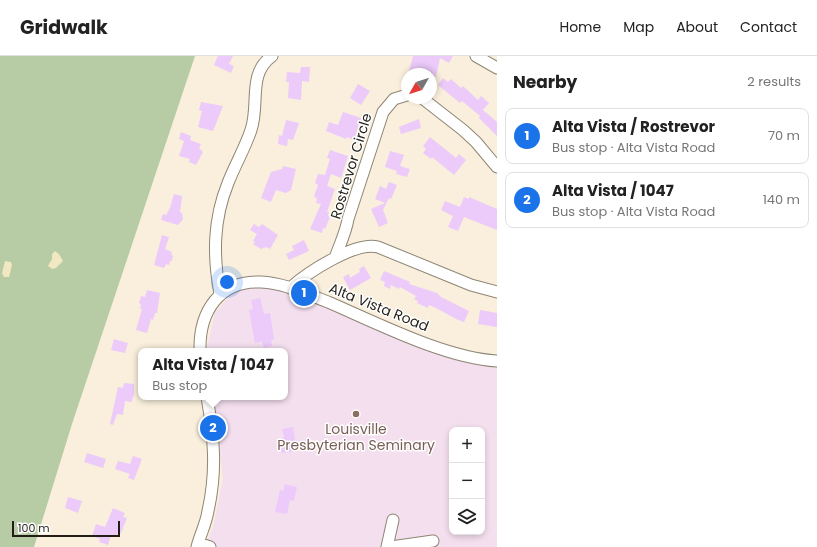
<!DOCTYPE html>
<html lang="en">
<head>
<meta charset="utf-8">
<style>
	:root { --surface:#fff; --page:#f2f2f2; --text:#222; --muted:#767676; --line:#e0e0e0; --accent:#1a73e8 }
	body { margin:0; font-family:Poppins,sans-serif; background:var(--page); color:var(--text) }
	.controls { position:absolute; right:12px; bottom:12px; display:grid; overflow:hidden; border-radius:8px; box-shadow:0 2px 6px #0003 }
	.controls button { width:36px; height:36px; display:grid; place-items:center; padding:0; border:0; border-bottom:1px solid var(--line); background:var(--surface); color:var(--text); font:20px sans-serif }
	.compass { position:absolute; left:401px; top:12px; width:36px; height:36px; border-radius:50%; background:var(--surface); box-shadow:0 2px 6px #0003; rotate:231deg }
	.scale { position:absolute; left:12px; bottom:10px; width:108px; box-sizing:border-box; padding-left:4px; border:2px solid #221e17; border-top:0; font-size:11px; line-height:14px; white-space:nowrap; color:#221e17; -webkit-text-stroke:3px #fff; paint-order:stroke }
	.you { position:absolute; left:227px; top:226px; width:14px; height:14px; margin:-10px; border:3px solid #fff; border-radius:50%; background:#1a73e8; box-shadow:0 0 0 6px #1a73e833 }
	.badge { display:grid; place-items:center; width:26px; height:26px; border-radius:50%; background:var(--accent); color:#fff; font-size:13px; font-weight:700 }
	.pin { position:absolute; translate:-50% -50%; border:2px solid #fff; box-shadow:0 1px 4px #0006 }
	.popup { position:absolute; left:138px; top:292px; width:150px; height:52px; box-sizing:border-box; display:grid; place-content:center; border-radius:8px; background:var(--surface); filter:drop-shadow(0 1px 3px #0005); font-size:13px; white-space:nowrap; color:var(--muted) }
	.popup b { font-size:15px; color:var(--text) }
	.popup::after { content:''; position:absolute; left:50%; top:100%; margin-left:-8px; border:8px solid transparent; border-top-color:var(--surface) }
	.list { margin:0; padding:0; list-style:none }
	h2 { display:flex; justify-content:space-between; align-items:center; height:52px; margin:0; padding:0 16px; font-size:17px }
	h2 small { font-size:13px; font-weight:400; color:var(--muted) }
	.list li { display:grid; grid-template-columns:26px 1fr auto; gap:12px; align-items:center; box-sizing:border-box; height:56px; margin:0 8px 8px; padding:0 8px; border:1px solid var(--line); border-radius:8px }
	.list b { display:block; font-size:15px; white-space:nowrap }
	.list p { margin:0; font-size:13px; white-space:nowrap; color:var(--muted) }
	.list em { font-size:13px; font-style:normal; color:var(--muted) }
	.icon { flex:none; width:22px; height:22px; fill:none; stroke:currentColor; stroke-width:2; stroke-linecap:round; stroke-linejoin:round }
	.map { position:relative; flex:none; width:497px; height:491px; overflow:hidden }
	header { display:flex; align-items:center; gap:24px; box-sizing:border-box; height:56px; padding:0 20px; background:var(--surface); border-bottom:1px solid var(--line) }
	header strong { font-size:19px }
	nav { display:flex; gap:22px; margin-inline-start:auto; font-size:14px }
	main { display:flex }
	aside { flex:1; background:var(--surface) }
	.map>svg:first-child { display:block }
</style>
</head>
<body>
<header>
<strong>Gridwalk</strong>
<nav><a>Home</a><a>Map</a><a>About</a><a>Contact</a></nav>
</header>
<main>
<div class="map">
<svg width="497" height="491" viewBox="0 0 497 491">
	<rect width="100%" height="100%" fill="#f9efdc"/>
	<!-- education -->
	<path fill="#f4dfef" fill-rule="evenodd" d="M261,228l45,16 77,32 81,30 33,4v181h-292l8,-20 10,-49 -10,-81h72v-46h-79l9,-38 17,-20zM452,374h30v102h-30z"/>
	<!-- green -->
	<path fill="#b7cca5" d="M0,0h195l-123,368 -38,123h-34z"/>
	<!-- sand -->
	<path fill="#f1e7c1" d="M55,195l4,3 4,7 -7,7 -4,1 -4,-3 4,-7v-5z
		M5,205l6,1 1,3 -3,12h-5l-2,-4z"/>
	<!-- building -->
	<path fill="#eccafa" d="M218,0h15l-4,8 5,2 -3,7 -17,-8z
		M413,0h40l-4,7 -9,-5 -4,19 -5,-1 -1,-5 -13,-3 -1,4 -7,-1z
		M301,11h9l-1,15 -7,-1 -1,19 -13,-2 1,-16h-3l1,-10 13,1z
		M443,22l5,4 3,-3 10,9 2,-2 15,14 3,-4 8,7 -6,7 14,12v14l-18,-18 1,-2 -18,-15 -2,2 -22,-18z
		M358,28l12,7 -9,14 -11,-7z
		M201,46l22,4 -10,25 -15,-4 4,-16 -3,-1z
		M343,56l18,6 -7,22 -7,-3 -1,2 -20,-8 3,-9 9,3z
		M419,63l2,9 -20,6 -2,-7z
		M286,64l13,3 -6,17 -5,-1 -1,7 -9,-2 1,-9 3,1z
		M181,76l10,4 -1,4 11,4 -2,4 4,4 -7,13 -7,-3 1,-3 -11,-3 5,-15 -5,-2z
		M430,81l26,21 3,-4 7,6 -12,15 -22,-18 -1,2 -8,-6 3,-4 -3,-3z
		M330,94l18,6 -7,22 -10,-4 -4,12 8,3 -8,23h2l-1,4 2,1 -5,12 -2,-1 -1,5 -12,-4 11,-25 -5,-1 1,-4 -3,-3 4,-11 -3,-2 3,-9 7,1 5,-16 -3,-1z
		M390,95l14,4 -4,11 10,3 -3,8 -11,-3 1,-3 -12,-4z
		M283,110l13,3 -5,21 -5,3 -10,-3 -5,12 -10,-4 10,-26 11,-3z
		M389,126l8,3 -6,14 -2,-1 -6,12 5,13 -9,4 -8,-18 14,-6 -10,-4 5,-13 6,3z
		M174,138l8,2 -2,16 2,1 1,6 -5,6 -17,-5 2,-6 3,1 4,-7z
		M464,141l5,2v-2l28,12v21l-33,-13 -6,14 -10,-4 5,-11 -12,-6 4,-9 15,6z
		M254,168l5,3 3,-3 16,11 -8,14 -4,-2 -5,2 -8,-5 2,-2 -2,-1 4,-7 -7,-4z
		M162,179l7,2 -4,12 7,3 -1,3h2l-1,6h-2l-1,4 -3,-1 -2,4 -10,-3z
		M304,184l5,11 -20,9 -3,-6 8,-4 -2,-4z
		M364,210l7,12 -21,12 -7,-13 6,-3 1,4 10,-6 -1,-3z
		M384,215l26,11 -1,2 28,9 4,4 28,14 -5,11 -8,-3 -20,-11 -7,-3 -1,3 -11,-5 1,-2 -4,-2 2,-3 -16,-9 -1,2 -8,-4 -1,4 -6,-3 1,-4 -5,-2z
		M147,234l13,3 -3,20h-2l-2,7 -2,-1 -4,14 -11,-3 6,-21h-2l1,-5 -2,-1 2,-7 4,1z
		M260,242l4,16 6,-1 4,26 -3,1 1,6 -8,2 -2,-7 -7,2 -6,-33 4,-1 -2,-9z
		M480,254l17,3v14l-19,-3z
		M114,283l14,4 -3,10 -14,-3z
		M124,327l10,1v12h-1l-1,6 -7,-1 -2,14 -6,-1 -4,11 -3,-1 8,-37 5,1z
		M293,371l2,13h2l-1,11 -14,2 -1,-3 -2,1 -2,-11 7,-3 -2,-8z
		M87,397l19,6 -3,9 -19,-6z
		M133,400l9,3 -8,21 -6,-2 2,-4 -15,-5 3,-8 12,3z
		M285,428l12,3 -3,14 -4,-1 -3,14 -12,-2 5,-22 3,1z
		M68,441l14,4 -4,12 -13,-5z
		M113,452l12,5 -2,4 4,1 -6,15 -3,-1 -1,5 -6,-2 -3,10 -9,-3 1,-3 -8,-3 4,-12 9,3z"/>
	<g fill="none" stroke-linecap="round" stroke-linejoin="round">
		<defs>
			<path id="minor" d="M476,0l21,12
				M422,42l41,32 13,12 21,25
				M335,202c5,-14 11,-26 13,-39l35,-107 11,-13 13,-4
				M290,232c17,-15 65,-47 88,-41l93,38 26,7
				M220,238c-7,-38 -7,-74 8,-111 7,-18 17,-35 23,-53 9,-26 -4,-56 21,-74
				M200,295c-1,-39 19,-71 61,-69 23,1 46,12 67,20 49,21 117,56 169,59
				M198,487l12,4
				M197,491c3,-12 9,-23 11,-36 9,-40 6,-74 -1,-114
				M387,491l6,-27
				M391,491l42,-6"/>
		</defs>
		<!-- minor casing -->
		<use href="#minor" stroke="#8e8574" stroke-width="13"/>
		<!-- minor -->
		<use href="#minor" stroke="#fff" stroke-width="11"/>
	</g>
	<!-- markers -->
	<circle fill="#8d6e63" stroke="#fff" stroke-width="1.5" cx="356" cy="358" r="4"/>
	<g text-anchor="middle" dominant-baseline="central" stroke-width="3" stroke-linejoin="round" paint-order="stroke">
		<!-- street labels -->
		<g font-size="14" fill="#221e17" stroke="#fff">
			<text transform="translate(351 110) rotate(-73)">Rostrevor Circle</text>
			<text transform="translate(379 251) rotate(22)">Alta Vista Road</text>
		</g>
		<!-- education labels -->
		<g font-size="14" fill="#785e54" stroke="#fff">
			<text x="356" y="373">Louisville<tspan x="356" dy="16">Presbyterian Seminary</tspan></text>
		</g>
	</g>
</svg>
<div class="controls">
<button>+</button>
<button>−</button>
<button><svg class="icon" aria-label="layers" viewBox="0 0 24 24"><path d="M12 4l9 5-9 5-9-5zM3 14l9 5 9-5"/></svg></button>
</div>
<svg class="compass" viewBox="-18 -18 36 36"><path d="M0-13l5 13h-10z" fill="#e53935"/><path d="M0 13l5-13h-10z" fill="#767676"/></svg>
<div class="scale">100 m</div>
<div class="you"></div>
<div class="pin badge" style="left:304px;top:237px">1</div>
<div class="pin badge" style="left:213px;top:372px">2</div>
<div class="popup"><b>Alta Vista / 1047</b>Bus stop</div>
</div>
<aside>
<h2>Nearby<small>2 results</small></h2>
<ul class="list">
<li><span class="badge">1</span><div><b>Alta Vista / Rostrevor</b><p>Bus stop · Alta Vista Road</p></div><em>70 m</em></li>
<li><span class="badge">2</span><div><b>Alta Vista / 1047</b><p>Bus stop · Alta Vista Road</p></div><em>140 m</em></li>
</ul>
</aside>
</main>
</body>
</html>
